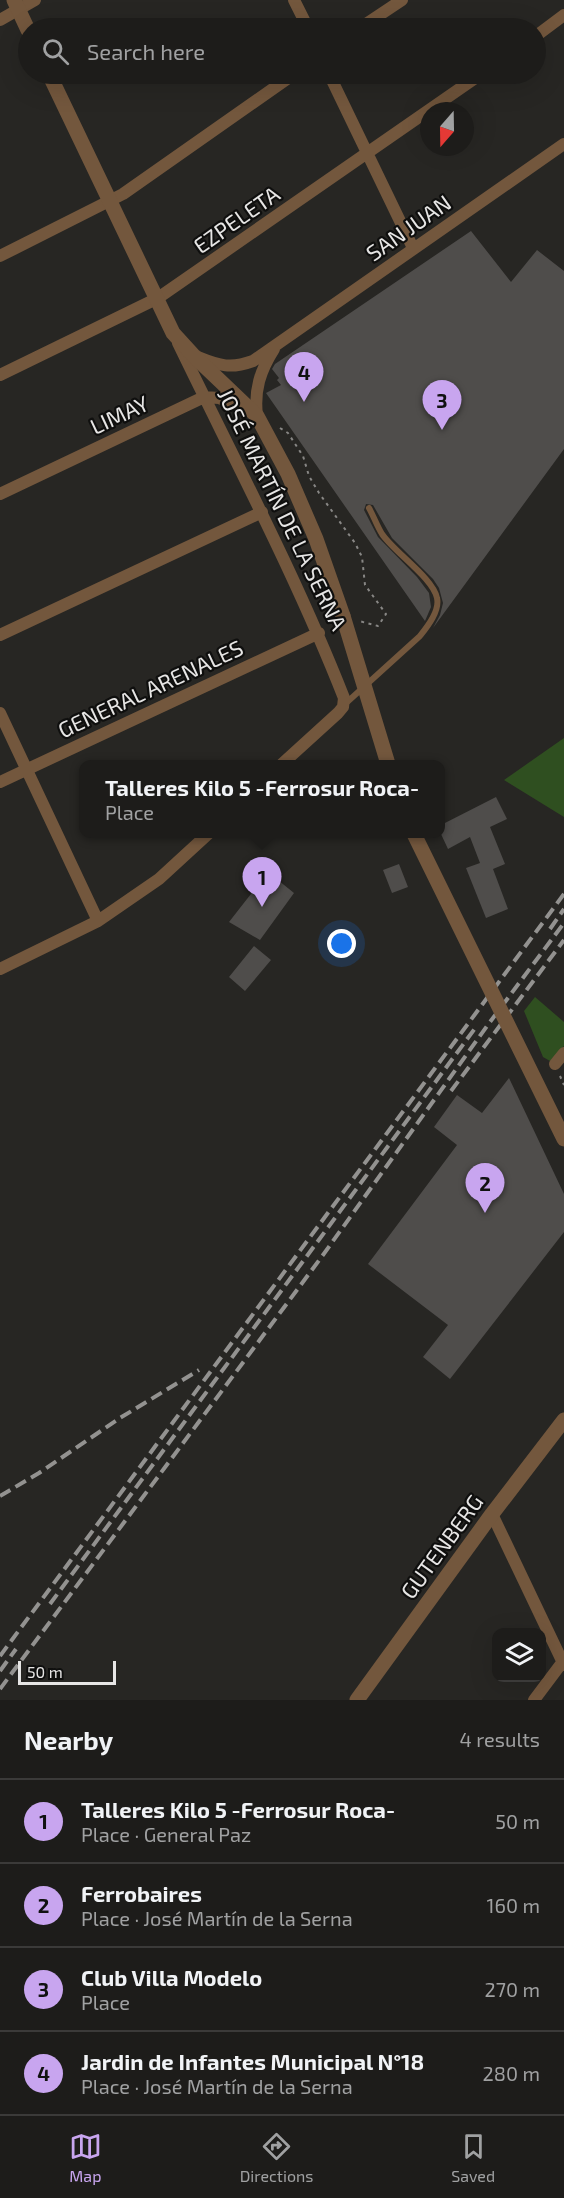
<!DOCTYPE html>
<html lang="en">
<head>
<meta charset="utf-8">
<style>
	:root { --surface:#1d1c1a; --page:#2a2927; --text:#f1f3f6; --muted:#a0a1a2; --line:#3b3a39; --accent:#c8a5ef }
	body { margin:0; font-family:"Exo 2",sans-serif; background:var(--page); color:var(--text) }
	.controls { position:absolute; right:18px; bottom:18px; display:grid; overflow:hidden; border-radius:12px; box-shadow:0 6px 24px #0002 }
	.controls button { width:54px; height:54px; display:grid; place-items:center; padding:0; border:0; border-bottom:2px solid var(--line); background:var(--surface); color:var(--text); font:30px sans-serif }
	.compass { position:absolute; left:420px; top:102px; width:54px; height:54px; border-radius:50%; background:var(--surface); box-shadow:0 6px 24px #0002; rotate:200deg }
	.scale { position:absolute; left:18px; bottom:15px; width:98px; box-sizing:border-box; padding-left:6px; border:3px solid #e7e6e5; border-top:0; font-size:16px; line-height:21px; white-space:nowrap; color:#e7e6e5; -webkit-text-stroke:4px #0f0f0e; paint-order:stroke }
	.you { position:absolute; left:342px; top:944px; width:21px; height:21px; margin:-15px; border:4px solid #fff; border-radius:50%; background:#1a73e8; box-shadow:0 0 0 9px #1a73e833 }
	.badge { display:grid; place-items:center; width:39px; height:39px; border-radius:50%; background:var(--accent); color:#111; font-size:20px; font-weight:700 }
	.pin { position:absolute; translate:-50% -50px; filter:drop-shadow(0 2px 3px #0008) }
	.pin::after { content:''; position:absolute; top:32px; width:21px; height:18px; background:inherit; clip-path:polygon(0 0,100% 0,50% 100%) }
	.popup { position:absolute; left:79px; top:760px; width:366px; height:78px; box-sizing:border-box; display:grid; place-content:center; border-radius:12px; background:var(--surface); filter:drop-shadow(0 2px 4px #0005); font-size:20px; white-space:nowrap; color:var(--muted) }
	.popup b { font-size:22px; color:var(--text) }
	.popup::after { content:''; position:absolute; left:50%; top:100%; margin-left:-12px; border:12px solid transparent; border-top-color:var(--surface) }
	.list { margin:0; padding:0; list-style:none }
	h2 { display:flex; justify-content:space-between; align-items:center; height:78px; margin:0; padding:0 24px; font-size:26px }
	h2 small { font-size:20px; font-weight:400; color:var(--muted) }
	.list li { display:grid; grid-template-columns:39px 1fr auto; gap:18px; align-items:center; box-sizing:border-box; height:84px; padding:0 24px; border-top:2px solid var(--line) }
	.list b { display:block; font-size:22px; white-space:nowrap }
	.list p { margin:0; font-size:20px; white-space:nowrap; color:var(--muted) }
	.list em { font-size:20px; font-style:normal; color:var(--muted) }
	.icon { flex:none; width:33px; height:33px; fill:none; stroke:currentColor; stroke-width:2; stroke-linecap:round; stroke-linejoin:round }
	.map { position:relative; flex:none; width:564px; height:1700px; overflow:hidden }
	.search { position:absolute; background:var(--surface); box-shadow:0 6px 24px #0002; left:18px; right:18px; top:18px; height:66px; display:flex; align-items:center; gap:15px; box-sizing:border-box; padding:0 21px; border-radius:33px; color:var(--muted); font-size:22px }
	.sheet { height:414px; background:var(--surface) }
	nav { display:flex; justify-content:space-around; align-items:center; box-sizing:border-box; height:84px; border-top:2px solid var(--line); background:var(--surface); font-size:16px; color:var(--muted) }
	nav a { display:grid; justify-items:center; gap:3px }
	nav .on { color:var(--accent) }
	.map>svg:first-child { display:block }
</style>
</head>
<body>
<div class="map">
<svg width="564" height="1700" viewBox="0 0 564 1700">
	<rect width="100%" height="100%" fill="#272623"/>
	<!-- green -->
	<path fill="#2f4f20" d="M564,738v79l-60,-37z
		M535,997l29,25v24l-14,15 -7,-4 -19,-46z"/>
	<!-- building -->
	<path fill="#4f4d4b" d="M471,231l40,51 26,-32 27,21v178l-131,179 7,-13 3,-12 -4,-15 -6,-9 -41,-41 -19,-33 -7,-1 -2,6 14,27 39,40 12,16 2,14 -6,14 -159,-228 15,-8 -4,-5 2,-2 -7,-9 3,-5z
		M496,797l11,22 -17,8 15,37 -12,5 15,40 -22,9 -20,-50 14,-5 -10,-26 -22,12 -7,-15v-9z
		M399,864l9,23 -16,6 -9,-23z
		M268,872l26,21 -34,47 -31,-18z
		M254,946l17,14 -26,31 -16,-14z
		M509,1078l55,116v38l-114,147 -27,-22 25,-32 -80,-61 89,-119 -23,-18 23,-32 25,18z"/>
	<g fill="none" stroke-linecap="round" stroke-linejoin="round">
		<!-- path -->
		<path stroke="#888785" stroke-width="2" stroke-dasharray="3 4.5" stroke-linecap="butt" d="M280,428l8,5 15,23 6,20 10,17 36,50 7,14 3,28 21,29 -8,12 -19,-5
			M560,1076l4,9"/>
		<!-- service -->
		<path stroke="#73573d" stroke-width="6" d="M345,704l75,-68c7,-9 20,-25 17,-38 -4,-20 -43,-46 -55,-64 -5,-8 -8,-17 -13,-26"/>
		<!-- minor -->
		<path stroke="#73573d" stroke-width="12" d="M294,0l14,28
			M0,20l35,-20
			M360,28l42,-28
			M536,36l28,-21
			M329,74l84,174
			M0,256l123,-62 171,-120
			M178,343c57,118 118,233 166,355l-1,9 -5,6 -56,51
			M198,357c22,9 33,12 55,4l311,-217
			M0,375l158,-77 323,-224
			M257,416c-3,-26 3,-45 17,-67
			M0,494l204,-97 15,1 26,11
			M0,635l262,-123
			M0,713l98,208
			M0,782l319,-149
			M0,969l98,-48 61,-42 49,-45
			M555,1064l9,-11
			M492,1514l72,151
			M534,1700l30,-40"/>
		<!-- tertiary -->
		<path stroke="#73573d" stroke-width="15" d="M14,0l14,30
			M49,74l124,259 21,23 63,60 31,58 28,65 27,77
			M357,1700l135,-186 72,-94"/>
		<!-- rail -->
		<path stroke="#939290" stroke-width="4" stroke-dasharray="12 6" stroke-linecap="butt" d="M550,929l14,-20
			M451,1091l113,-151
			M0,1496l39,-23 81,-55 79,-48
			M50,1604l426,-577
			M0,1656l564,-762
			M0,1671l16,-22
			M0,1689l323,-434 164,-229 77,-103"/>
		<!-- tertiary-bridge -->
		<path stroke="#73573d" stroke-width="15" d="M343,616l45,148
			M414,834l150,305"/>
	</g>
	<g text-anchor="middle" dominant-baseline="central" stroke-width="4.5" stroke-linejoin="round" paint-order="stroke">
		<!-- street labels -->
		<g font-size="22" fill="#e7e6e5" stroke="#0f0f0e">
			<text transform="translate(236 219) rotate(-35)">EZPELETA</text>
			<text transform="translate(408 227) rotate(-35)">SAN JUAN</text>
			<text transform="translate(119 414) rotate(-25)">LIMAY</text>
			<text transform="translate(283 509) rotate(64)">JOSÉ MARTÍN DE LA SERNA</text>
			<text transform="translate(150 688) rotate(-25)">GENERAL ARENALES</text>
			<text transform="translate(441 1546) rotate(-54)">GUTENBERG</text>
		</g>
	</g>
</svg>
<div class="controls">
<button><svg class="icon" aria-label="layers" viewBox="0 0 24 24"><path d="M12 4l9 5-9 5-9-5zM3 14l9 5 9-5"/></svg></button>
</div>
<svg class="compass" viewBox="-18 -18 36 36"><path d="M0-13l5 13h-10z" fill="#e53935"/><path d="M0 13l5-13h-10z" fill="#a0a1a2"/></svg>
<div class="scale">50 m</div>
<div class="you"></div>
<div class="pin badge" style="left:262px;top:907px">1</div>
<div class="popup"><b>Talleres Kilo 5 -Ferrosur Roca-</b>Place</div>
<div class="pin badge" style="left:485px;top:1213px">2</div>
<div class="pin badge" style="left:442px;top:430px">3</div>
<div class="pin badge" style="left:304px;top:402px">4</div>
<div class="search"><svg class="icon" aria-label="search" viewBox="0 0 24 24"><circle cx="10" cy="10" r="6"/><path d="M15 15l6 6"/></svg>Search here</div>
</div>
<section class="sheet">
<h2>Nearby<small>4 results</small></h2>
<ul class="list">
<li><span class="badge">1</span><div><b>Talleres Kilo 5 -Ferrosur Roca-</b><p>Place · General Paz</p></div><em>50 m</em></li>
<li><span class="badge">2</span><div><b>Ferrobaires</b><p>Place · José Martín de la Serna</p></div><em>160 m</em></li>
<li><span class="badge">3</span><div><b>Club Villa Modelo</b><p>Place</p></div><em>270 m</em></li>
<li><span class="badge">4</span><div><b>Jardin de Infantes Municipal N°18</b><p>Place · José Martín de la Serna</p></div><em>280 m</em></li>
</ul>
</section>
<nav>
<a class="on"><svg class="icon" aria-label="map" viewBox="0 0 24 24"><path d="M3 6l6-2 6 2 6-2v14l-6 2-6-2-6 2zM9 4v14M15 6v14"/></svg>Map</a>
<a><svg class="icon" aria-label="directions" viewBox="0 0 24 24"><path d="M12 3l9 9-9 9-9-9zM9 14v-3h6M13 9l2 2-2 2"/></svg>Directions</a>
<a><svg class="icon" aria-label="saved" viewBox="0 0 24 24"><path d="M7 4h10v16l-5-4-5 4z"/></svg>Saved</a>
</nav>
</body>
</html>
